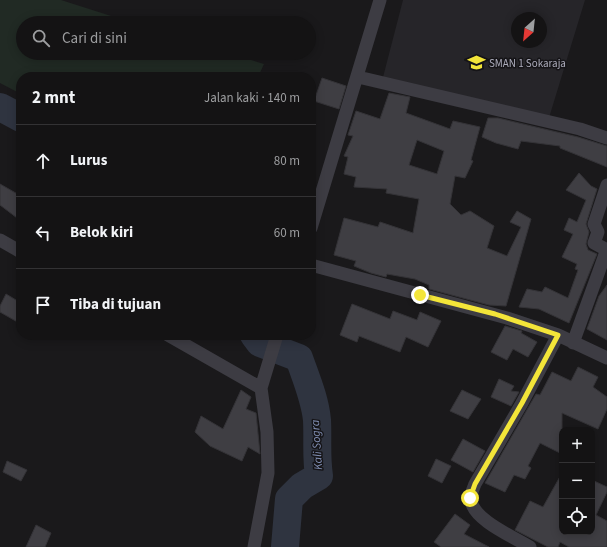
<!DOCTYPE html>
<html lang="id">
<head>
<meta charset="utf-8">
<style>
	:root { --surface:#141314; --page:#212022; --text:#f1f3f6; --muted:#9d9ea0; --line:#333234 }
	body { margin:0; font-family:"Source Sans 3",sans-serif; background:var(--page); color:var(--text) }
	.controls { position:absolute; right:12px; bottom:12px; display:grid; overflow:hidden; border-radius:8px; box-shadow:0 2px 10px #0003 }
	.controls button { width:36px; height:36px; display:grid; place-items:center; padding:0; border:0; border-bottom:1px solid var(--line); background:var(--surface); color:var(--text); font:20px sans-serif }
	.compass { position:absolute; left:511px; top:12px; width:36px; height:36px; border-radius:50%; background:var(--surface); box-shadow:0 2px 10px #0003; rotate:207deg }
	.stop { position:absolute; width:12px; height:12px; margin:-9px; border:3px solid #f3e539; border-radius:50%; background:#fff }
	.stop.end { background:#f3e539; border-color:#fff; box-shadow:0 1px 4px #0008 }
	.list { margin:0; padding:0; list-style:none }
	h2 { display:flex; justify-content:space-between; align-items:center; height:52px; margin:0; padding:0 16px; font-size:17px }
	h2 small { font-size:13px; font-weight:400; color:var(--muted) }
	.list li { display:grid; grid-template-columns:26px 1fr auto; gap:12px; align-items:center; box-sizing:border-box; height:72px; padding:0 16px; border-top:1px solid var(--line) }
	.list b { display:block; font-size:15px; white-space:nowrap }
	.list em { font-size:13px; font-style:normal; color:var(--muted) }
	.icon { flex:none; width:22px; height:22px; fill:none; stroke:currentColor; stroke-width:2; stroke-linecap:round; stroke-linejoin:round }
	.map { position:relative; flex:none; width:607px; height:547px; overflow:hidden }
	.search { position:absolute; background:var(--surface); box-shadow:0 2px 10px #0003; left:16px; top:16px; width:300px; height:44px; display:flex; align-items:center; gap:10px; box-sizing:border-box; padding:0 14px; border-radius:22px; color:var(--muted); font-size:15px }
	.panel { position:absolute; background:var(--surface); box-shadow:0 2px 10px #0003; left:16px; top:72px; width:300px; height:268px; border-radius:16px }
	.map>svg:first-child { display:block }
</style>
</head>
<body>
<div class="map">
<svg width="607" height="547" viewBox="0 0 607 547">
	<rect width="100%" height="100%" fill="#1a191b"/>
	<!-- built -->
	<path fill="#262529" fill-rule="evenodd" d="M403,0h182l-37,121 -167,-36zM517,18h24v24h-24z"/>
	<!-- green -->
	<path fill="#212a24" d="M0,0h61l72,23h-110v30h205l36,11 -6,13h-237v17l-21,-11z"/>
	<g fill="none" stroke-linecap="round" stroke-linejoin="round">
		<!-- river -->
		<path stroke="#2f3440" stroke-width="28" d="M0,107l21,11
			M254,335l6,8 39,15c7,20 16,41 18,62 1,19 -1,37 2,56l-17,10 -13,13 -4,48"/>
	</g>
	<!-- building -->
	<path fill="#3f3e43" stroke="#343337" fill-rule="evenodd" d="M322,78l24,8 -7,23 -25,-8z
		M389,93l21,4 -4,16 44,16 3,-8 27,6 -9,33 2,1 -8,17 -10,-2 -5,28 11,11 9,-4 24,15 -7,22 20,8 14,-29 -11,-5 7,-11 14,8 -25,87 -17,-1 -60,-16v-4l-14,-6 -28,-5 -1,3 -15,-4 -17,-7 2,-5 -22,-6 10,-37 34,9 2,-5 33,11 6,-34 -33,-6 1,-4 -33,-2 2,-10 -12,-3 4,-17 -4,-1 9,-20 -5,-1 8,-24 24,8zM417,140l27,11 -7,23 -28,-9z
		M488,118h10l80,19 29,9v21l-47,-19v-2l-39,-5 -3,8 -22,-6 -14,-6z
		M579,173l12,13 6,3 -11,35 3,8 -3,12 2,6 9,4 -28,69 -30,-14 -20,-2 8,-18 15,3 3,-5 23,11 10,-28 -3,-1 2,-5 -15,-7 11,-23 -9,-4 5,-12 8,4 9,-22 -20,-10z
		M0,184l21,12v25l-21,-16z
		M607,285v55l-20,-11 12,-33z
		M6,294l15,9v21l-21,-12v-6z
		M352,304l38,15 3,-8 24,9 3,-8 21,9 -13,26 -22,-10 -6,15 -41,-16 -2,6 -17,-7z
		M505,326l17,5 -1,2 16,9 -9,15 -15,-8 -6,11 -16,-8z
		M578,367l20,10 -5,10 14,10v12l-9,20 -36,-16v41l-22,-11 -12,23 3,2 -6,11 -11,-4 -9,17 -20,-9 51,-89 4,1 12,-23 19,9z
		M499,379l15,7 -3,5 8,1 -8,14 -20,-9z
		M241,390l10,7 -5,12 10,4 4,41 -12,-7 -6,14 -32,-15 -15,-14 6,-16 22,13z
		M462,390l19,9 -13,20 -18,-8z
		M463,439l22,12 -12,21 -22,-12z
		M436,459l15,7 -9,17 -14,-7z
		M7,461l20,9 -6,11 -18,-9z
		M562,473v59h30v-52l15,7v5l-11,23 11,6v26h-38l-9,-5 -2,5h-10l-33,-17 15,-29 13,6z
		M455,514l15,11 -6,9 25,13h-48l-7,-5z
		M36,525l15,8 -6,14h-19z"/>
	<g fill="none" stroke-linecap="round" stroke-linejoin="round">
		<!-- minor -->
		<path stroke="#3d3c43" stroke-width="13" d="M358,77l222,52 27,9
			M311,228l69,-228
			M0,240l21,12
			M607,250l-13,-7 4,-11 -4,-8 13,-39
			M311,265l196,53 51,17 49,23
			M168,335l93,53
			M573,343l34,-94
			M254,547l14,-74 -1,-41 -6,-44 16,-53
			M530,547c-16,-10 -57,-27 -59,-47 -1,-5 2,-11 4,-16l47,-81 36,-68"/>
	</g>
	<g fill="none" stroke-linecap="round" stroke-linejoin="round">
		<!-- route -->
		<path stroke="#f3e539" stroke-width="5" d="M420,295l75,19 63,21 -36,68 -47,81 -5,14"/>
	</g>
	<!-- icons -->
	<defs>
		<symbol id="school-bare" viewBox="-9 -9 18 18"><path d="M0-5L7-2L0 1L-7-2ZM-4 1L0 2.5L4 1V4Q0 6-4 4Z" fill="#f3e539" stroke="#151417" stroke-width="2.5" paint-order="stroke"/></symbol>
	</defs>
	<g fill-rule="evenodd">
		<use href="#school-bare" x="464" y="50" width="25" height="25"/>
	</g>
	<g text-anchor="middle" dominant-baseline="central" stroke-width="3" stroke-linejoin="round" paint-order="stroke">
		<!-- poi labels -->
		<g font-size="11" fill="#acacbb" stroke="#151417" text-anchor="start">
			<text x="489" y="63">SMAN 1 Sokaraja</text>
		</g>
		<!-- water labels -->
		<g font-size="12" font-style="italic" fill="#8391b6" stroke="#151417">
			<text transform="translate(317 445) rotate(-94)">Kali Sogra</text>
		</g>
	</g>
</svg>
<div class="controls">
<button>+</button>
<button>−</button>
<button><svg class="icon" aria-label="locate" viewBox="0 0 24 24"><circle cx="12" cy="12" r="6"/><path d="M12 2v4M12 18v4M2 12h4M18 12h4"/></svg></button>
</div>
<svg class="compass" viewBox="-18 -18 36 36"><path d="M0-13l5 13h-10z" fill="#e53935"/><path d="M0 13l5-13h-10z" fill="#9d9ea0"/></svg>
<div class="stop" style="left:470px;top:498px"></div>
<div class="stop end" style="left:420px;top:295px"></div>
<div class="search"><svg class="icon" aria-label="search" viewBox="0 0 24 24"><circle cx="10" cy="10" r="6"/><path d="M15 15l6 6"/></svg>Cari di sini</div>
<section class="panel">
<h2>2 mnt<small>Jalan kaki · 140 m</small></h2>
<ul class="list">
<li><svg class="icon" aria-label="ahead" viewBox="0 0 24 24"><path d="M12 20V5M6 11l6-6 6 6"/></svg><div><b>Lurus</b></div><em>80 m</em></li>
<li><svg class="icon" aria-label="left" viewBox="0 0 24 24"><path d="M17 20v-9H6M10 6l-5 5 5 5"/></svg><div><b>Belok kiri</b></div><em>60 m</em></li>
<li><svg class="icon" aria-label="arrive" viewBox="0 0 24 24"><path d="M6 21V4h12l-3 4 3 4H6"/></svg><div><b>Tiba di tujuan</b></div></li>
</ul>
</section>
</div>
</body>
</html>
